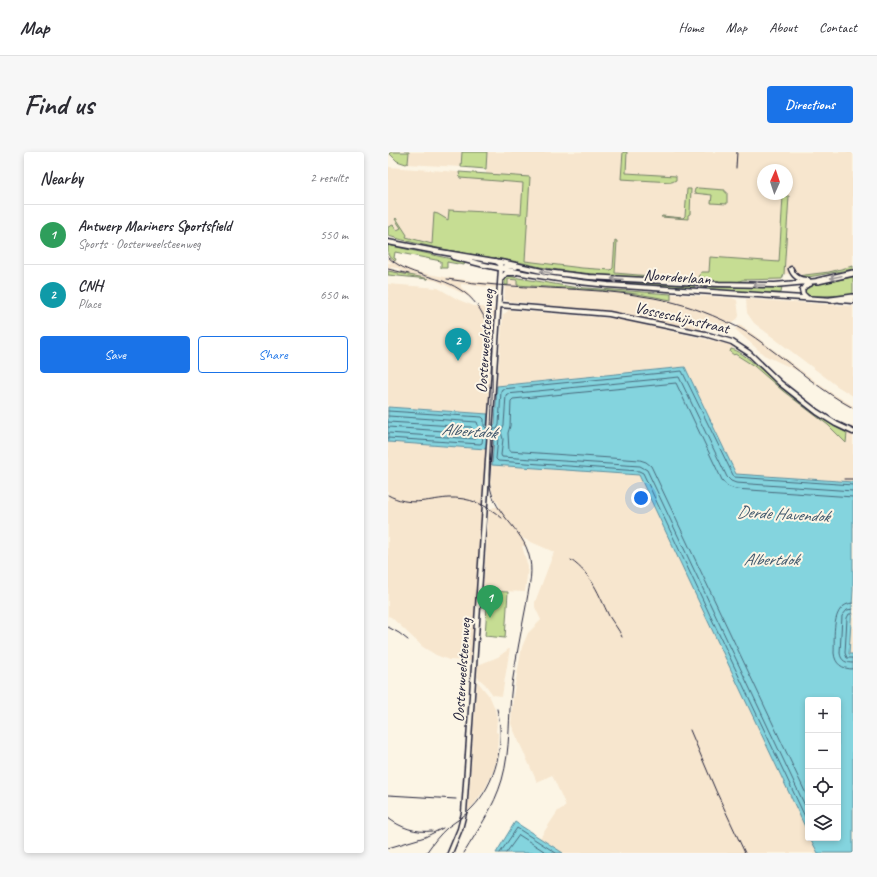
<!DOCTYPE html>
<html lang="en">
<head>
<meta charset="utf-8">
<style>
	:root { --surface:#fff; --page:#f7f7f7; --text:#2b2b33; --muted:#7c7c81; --line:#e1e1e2; --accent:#1a73e8 }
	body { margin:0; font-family:Caveat,sans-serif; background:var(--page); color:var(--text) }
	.controls { position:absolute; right:12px; bottom:12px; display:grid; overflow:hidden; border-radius:4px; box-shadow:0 2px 6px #0003 }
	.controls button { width:36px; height:36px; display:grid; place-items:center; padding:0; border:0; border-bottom:1px solid var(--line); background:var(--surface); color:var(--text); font:20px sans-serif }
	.compass { position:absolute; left:369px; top:12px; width:36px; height:36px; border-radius:50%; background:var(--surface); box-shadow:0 2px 6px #0003; rotate:3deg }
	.you { position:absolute; left:253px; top:346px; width:14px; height:14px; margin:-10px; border:3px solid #fff; border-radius:50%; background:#1a73e8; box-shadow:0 0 0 6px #1a73e833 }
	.badge { display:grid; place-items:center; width:26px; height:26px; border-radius:50%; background:var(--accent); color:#fff; font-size:13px; font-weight:700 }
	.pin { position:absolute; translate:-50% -33px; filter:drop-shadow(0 1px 2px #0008) }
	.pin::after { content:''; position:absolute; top:21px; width:14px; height:12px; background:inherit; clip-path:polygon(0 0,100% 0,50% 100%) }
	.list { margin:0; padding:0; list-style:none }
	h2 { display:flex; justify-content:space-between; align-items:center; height:52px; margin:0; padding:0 16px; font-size:17px }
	h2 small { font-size:13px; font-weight:400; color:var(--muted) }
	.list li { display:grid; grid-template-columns:26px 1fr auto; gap:12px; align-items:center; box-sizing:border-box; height:60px; padding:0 16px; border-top:1px solid var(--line) }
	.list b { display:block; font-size:15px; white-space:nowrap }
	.list p { margin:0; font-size:13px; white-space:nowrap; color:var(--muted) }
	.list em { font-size:13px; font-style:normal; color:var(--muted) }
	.actions { display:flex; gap:8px; padding:12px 16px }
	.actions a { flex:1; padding:9px 0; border:1px solid var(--accent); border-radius:4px; text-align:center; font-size:14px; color:var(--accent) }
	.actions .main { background:var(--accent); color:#fff }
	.icon { flex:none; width:22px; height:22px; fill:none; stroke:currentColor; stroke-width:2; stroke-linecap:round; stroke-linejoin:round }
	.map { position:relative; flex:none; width:465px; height:701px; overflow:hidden; border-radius:4px }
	header { display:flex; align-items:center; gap:24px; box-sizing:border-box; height:56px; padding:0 20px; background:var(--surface); border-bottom:1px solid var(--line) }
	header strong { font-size:19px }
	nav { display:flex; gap:22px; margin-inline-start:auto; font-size:14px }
	.intro { display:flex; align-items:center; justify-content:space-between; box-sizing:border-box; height:96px; padding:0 24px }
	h1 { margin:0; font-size:28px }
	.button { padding:10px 18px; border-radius:4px; background:var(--accent); color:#fff; font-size:14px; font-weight:700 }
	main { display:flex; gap:24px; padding:0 24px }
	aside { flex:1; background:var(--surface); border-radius:4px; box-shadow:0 2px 6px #0003 }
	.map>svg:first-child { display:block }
</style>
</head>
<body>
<header>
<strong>Map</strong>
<nav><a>Home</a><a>Map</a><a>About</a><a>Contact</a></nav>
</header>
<div class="intro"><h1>Find us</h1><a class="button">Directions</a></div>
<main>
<aside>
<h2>Nearby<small>2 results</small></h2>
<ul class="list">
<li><span class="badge" style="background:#2e9e5b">1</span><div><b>Antwerp Mariners Sportsfield</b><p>Sports · Oosterweelsteenweg</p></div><em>550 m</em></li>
<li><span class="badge" style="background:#0f9aa8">2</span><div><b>CNH</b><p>Place</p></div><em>650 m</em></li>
</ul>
<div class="actions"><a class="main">Save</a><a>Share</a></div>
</aside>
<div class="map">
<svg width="465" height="701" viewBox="0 0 465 701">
	<rect width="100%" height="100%" fill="#fcf5e5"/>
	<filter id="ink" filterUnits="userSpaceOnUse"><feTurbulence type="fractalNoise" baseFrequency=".025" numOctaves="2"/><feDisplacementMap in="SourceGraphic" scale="8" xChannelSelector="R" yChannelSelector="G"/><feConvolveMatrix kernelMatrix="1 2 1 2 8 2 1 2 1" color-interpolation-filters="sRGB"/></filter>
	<g filter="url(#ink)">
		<!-- built -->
		<path fill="#f7e6ce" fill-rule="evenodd" d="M2,0h72l-1,15 -55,-3 -9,-3z
			M99,0h366v114l-20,5 -27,4 -22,-1 -3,6 -85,-1 -101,-7 -34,-3 -129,-25 -44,-12v-65l98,7zM375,18h24v24h-24z
			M0,103l14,11 15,6 28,5 52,7v4l-36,-4v3l13,12 -37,-18 -49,-10v-3l16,4 -6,-4 -10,-1v-4h4l-4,-3z
			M120,127l10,1v5l103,7 29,4 20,4 1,-6 61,4 5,2 2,16 -1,2 -16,14 -18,-4 -1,2 -89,-18 -107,-11 -3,-2 1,-14 2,-1z
			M0,132l50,4 21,12 15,6 21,3 -2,31h-5l2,54 -2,20 -100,-7z
			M358,147l107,7v90l-16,-10 -83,-63 -7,-10z
			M121,158l108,9 102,23 12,3 3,2 -3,2v3l23,14 29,25 45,34 18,18 1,-10 4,-7 2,1v55l-117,-8 -51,-107 -188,19 6,-71z
			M351,173l3,1 85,64 26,16v3l-21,-13 -32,-24 -36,-17 -29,-26z
			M0,290l98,7 -14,212 -23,-1 -13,-5 -13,-8 -32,-30 -3,-1z
			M104,313l147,10 169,358v5h2l8,15h-255l-23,-15 18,-27 8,-5 -14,-31 -15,7 -26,-58 2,-28 9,-49 6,-14 13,-13 -6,-13v-5l19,-50 -32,-14 5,8h-5l6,21 -3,25 -42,-2 6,-80 5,-3h6l-3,-6 -2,-1 -3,-9 -2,-9z
			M465,438v64h-4z
			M122,496l-8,48 -9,-1 -8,-11 -8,-7 1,-12 20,-8z
			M89,529l13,16 5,12 2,10 -1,13 2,1 -1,22 -3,14 -8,18 -11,16 -7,8z"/>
		<!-- green -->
		<path fill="#c6dd93" stroke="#748067" d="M0,0h21l-1,11 -2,1 -9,-3z
			M74,0h25l-1,17 -25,-2z
			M235,0h4l-1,21 50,3v4l-4,2 -51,-3z
			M71,20l71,5 -5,84 57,7 29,2 2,-2 2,-28 2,1 -2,32 35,3 -2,2c-32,-2 -64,-4 -96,-9 -15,-2 -30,-7 -45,-9 -40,-6 -80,-13 -119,-24v-9l5,-2 4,5 4,-2 -6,-9 1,-1 11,17 -1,2 26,7 2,-31 4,1 10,6 1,-10 72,4 2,-31 -63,-5z
			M310,36l27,2v2h2v12l-16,-1 1,-8 -18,-2 1,-4z
			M299,37h4l-1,25 -2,1v4l-27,-2 1,-1 21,2 2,-2z
			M395,44h6l-5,78 -2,5 -40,1 -5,2 -37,-1 -1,-3 2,-6h8l1,-15 69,5z
			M0,93l68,15 9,3 -1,2 -17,-3v6h-6v-7l-46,-9 -1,6 2,1 -1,2 -7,-6z
			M465,114v3l-50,9 -6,-2 32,-4z
			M123,115l52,10 131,9 1,2 -92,-5 -61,-8 -32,-6z
			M0,119l37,7 3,1 -40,-4z
			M119,124l65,11 99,7v6c-50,-11 -103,-11 -154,-15v-5l-9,-1v6h-3v-6z
			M465,125v18l-42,1 -7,-2v-4l4,-4z
			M394,134l-1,7h-30l-51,-4 1,-2 74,1z
			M343,197c12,1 42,32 53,41 20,16 40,32 63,43l-1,10 -18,-18 -45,-34 -29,-25 -19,-12 -1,1 -4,-3z
			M100,439l20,1 -3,46 -20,-2z"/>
		<!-- water -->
		<path fill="#84d4de" stroke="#5d8d9d" d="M297,215l51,107 117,8v108l-4,64h4v199h-35l-8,-15h28v-138h-30v133l-169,-358 -147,-10 2,-27 -7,-1 -1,12 -98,-7v-35l100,7 -1,11h8l2,-39z
			M127,670l48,31h-67z"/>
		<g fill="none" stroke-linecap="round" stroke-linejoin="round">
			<!-- shore -->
			<path stroke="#49697c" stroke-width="1" d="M0,259l94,6 2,2v7l3,3
				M0,264l89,6 3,9 -4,8 -88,-6
				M0,270l83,5 2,3 -2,3 -83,-6
				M105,277h4l2,-4 2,-34 1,-2 180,-18 52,106 119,8
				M105,282l3,1 2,3 -2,21 2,2 141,10 4,2 165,350
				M0,286l92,6 2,-1 1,-7 4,-3
				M465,451c-23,1 -18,34 -19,50 1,11 8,16 19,16
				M465,457l-6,1 -5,6 -2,37c1,8 6,10 13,10
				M465,462h-4l-2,4 -2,35 2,5h6
				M420,646l-157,-332 -5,-4 -6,-2 -131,-9 -1,-18 2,-7 1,-25 2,-2 163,-16 46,97 5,6 8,3 118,8
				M420,660l-161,-342 -7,-4 -138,-9 -1,-2 2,-16 -2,-7 3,-7 2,-30 1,-1 172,-17 48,100 4,4 5,2 117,8
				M112,701l17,-25 39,25
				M118,701l13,-18 28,18"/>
			<defs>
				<path id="secondary" d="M113,117l5,-3 10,1
					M114,126l4,-5h9
					M111,153l110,9 96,20 27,8 17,11 31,30 37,29 19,12 17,8
					M62,701l10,-24 4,-16 37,-544 -1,-5 -4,-3"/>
				<path id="primary" d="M0,90l47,9 71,12 40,9 43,5 130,7 56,1 43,-4
					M65,105c51,14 102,23 155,28l225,15
					M403,117c3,8 8,11 17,11
					M419,146l-4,-4 -1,-4 3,-4 5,-2
					M452,148l13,1"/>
				<path id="highway" d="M430,129l35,-8
					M443,148l22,-3"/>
			</defs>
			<!-- secondary casing -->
			<use href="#secondary" stroke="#22223b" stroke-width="7"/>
			<!-- primary casing -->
			<use href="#primary" stroke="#22223b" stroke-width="7"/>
			<!-- highway casing -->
			<use href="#highway" stroke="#22223b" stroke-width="8"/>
			<!-- secondary -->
			<use href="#secondary" stroke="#fcf5e5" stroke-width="4"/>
			<!-- primary -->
			<use href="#primary" stroke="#fcf5e5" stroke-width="4"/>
			<!-- highway -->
			<use href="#highway" stroke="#fcf5e5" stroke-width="5"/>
			<!-- rail -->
			<path stroke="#22223b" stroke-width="1" d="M348,16l1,-16
				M0,105c21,20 48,17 71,32 14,8 24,22 29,38 5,13 4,28 4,42 1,35 -2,70 -3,106 0,41 35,50 41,85 3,15 -2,31 -4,46 -5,26 -10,52 -14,78 -4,32 -1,65 -10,96 -8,27 -24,50 -38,73
				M0,117l21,5
				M59,127c68,12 139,6 207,19 27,5 53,14 77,26 14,6 26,15 38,24 27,20 54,44 84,60
				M456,327h9
				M0,343c22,12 37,5 60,3 21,-1 39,7 54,20
				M183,408c22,16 27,33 38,56 4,7 10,13 13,21
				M0,475l11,6 9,7
				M302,578l26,61 29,62
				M0,643l68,4
				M0,666c13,10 28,15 44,13
				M0,696l37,-11 18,-9
				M38,701c7,-10 13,-18 22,-26 8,-6 17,-11 24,-19 24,-24 34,-66 25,-99"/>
		</g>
		<!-- one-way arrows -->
		<defs><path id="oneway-shaft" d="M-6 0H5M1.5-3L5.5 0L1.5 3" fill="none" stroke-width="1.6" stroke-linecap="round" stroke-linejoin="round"/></defs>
		<g stroke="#9a9698">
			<use href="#oneway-shaft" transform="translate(158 120) rotate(-171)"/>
			<use href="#oneway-shaft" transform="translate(448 125) rotate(168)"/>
			<use href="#oneway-shaft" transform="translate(229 127) rotate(-176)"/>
			<use href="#oneway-shaft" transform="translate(371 133) rotate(180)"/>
		</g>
	</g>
	<g text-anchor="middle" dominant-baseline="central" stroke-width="4" stroke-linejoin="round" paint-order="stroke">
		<!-- street labels -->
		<g font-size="16" fill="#22223b" stroke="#fcf5e5">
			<text transform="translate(289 125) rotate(4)">Noorderlaan</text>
			<text transform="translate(294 166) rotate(13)">Vosseschijnstraat</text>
			<text transform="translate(97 189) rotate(-86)">Oosterweelsteenweg</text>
			<text transform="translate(74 518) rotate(-86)">Oosterweelsteenweg</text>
		</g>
		<!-- water labels -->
		<g font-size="17" font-style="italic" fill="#3f576c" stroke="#fcf5e5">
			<text transform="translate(81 279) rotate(4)">Albertdok</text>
			<text transform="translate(395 362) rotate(3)">Derde Havendok</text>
			<text x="383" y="407">Albertdok</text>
		</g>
	</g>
</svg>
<div class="controls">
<button>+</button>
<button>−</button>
<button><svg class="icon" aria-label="locate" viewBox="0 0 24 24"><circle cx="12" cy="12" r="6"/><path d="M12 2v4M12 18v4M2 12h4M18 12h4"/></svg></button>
<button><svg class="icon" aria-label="layers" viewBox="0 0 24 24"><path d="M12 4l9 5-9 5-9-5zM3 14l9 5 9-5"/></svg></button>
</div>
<svg class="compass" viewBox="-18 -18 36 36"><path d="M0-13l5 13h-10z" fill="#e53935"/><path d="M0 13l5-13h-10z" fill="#7c7c81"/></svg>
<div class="you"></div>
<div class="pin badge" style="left:102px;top:466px;background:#2e9e5b">1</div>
<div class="pin badge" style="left:70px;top:209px;background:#0f9aa8">2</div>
</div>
</main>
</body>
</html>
